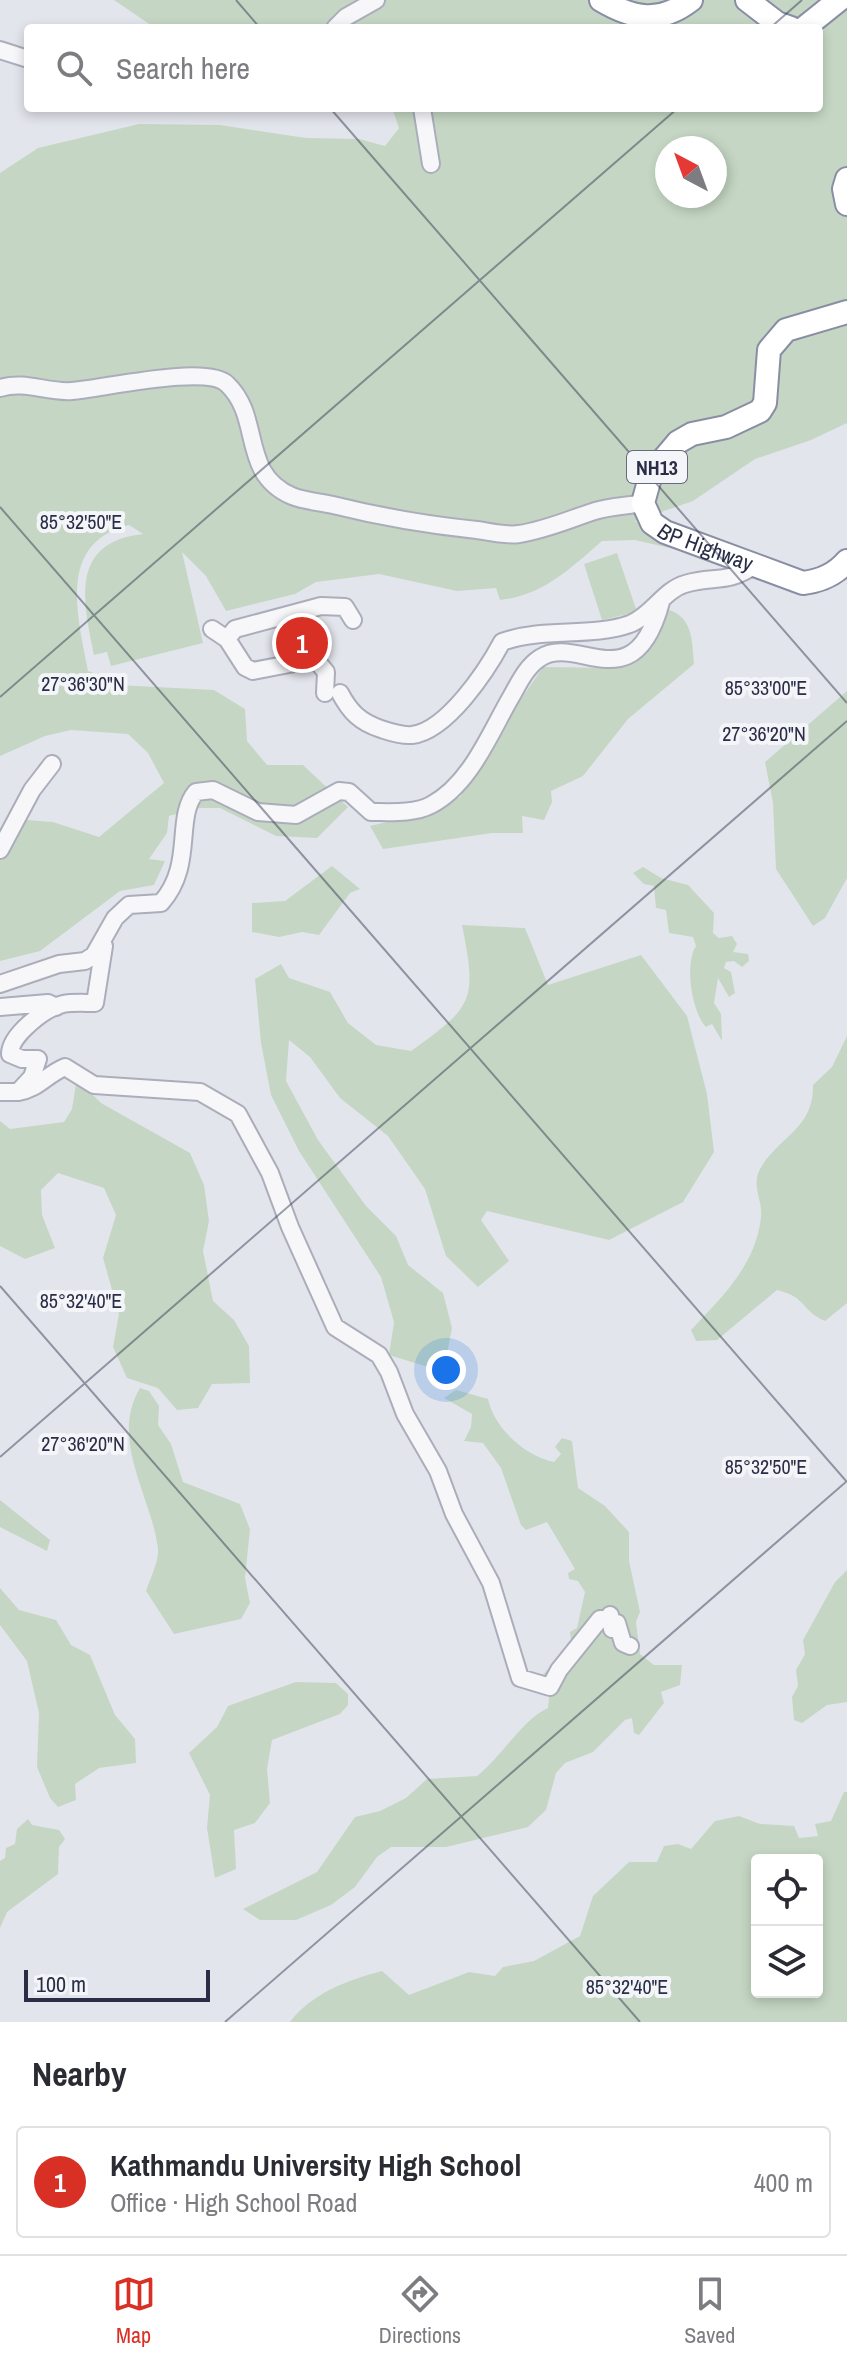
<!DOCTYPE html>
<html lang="en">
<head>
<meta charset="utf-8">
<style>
	:root { --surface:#fff; --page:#f7f7f7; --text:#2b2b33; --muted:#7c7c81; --line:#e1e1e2; --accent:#d93025 }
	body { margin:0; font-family:"Archivo Narrow",sans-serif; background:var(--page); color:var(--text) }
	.controls { position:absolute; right:24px; bottom:24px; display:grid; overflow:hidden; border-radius:8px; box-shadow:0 4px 12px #0003 }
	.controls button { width:72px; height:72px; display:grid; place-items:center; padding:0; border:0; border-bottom:2px solid var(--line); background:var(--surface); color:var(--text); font:40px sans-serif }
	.compass { position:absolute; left:655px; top:136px; width:72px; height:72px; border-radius:50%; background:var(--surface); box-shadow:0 4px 12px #0003; rotate:319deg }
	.scale { position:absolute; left:24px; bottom:20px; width:186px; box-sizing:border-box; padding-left:8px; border:4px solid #292e46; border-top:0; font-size:22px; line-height:28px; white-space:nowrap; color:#292e46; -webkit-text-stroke:6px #f4f5f9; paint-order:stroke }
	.you { position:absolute; left:446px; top:1370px; width:28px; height:28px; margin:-20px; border:6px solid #fff; border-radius:50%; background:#1a73e8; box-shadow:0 0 0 12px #1a73e833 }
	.badge { display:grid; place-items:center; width:52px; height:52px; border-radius:50%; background:var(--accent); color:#fff; font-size:26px; font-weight:700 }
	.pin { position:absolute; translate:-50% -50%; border:4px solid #fff; box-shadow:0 2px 8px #0006 }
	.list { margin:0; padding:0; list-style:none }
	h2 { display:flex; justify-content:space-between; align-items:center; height:104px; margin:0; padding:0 32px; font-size:34px }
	h2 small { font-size:26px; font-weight:400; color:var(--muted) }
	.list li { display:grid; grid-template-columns:52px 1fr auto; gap:24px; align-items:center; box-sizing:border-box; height:112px; margin:0 16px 16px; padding:0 16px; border:2px solid var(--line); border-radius:8px }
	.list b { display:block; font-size:30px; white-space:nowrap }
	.list p { margin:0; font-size:26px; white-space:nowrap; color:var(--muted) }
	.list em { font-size:26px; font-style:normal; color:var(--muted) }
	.icon { flex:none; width:44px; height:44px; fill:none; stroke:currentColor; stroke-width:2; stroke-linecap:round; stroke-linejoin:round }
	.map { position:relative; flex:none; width:847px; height:2022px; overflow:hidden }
	.search { position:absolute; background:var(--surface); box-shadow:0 4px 12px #0003; left:24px; right:24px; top:24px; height:88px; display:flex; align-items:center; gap:20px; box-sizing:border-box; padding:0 28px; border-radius:8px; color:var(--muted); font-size:30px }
	.sheet { height:232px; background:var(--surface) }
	nav { display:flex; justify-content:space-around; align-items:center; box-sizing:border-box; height:112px; border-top:2px solid var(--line); background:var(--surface); font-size:22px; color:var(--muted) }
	nav a { display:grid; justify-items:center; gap:4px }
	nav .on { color:var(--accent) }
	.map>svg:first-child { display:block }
</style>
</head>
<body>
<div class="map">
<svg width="847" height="2022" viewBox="0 0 847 2022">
	<rect width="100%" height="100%" fill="#e3e5ec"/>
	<!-- green -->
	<path fill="#c5d7c4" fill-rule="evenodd" d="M114,0h733v423l-36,17 -56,19 -62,42 -58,20 65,34 -65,-15 -33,1c-31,27 -60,55 -102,59l-4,-12 -39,3 -78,-17 -63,8 -21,12 -69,17 -20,-35 -24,-24 21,91 -92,23 -4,-14 -13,3c-11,-53 -25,-113 49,-121l-14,-9c-73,18 -51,92 -41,146l11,4 3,14 16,-4 96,5 31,19 2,32 20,24h36l45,42 -31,31 -41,-2 -56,-28h-20l-31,8 -2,17 -18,26 16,2 -11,24 -34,6 -80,60 -40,10v-128l13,-14 40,3 46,15 65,-54 -16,-30 -20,-19 -57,-4 -26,6 -45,20v-583l38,-25 101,-24 81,1 86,13 53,1 26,7 14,-18 -7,-20h427v-80h-664zM667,148h48v48h-48z
		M617,553l20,59 -35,8 -18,-56z
		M665,609c28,6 27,31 29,55l-66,55 -45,57 -32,15 1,11 -8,18 -22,-4 1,17h-31l-109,16 -13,-23 63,-15 27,-14 45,-75 38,-55 77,1 17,-16z
		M847,691v187l-22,40 -12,8 -37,-57 -3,-66 -8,-41z
		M332,866l28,23 -10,4 -31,42 -17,-3 -23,5 -27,-5v-29l33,-2z
		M643,867l18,11 27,7 26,28 -1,20 6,5 13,-2 5,8 -4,8 15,2 1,7 -7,6 -8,-6 -8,1 -2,6 7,4 4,21 -6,4 -11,-19 -4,25 7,11 1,27 -10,-17 -6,3c-14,-14 -22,-63 -10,-81l-3,-9 -24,-4 -3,-23 -10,-2 -2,-22 -10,-2 -11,-11z
		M462,925l63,3 23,57 93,-30 46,61 20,78 7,58 -31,50 -74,38 -122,-29 -6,9 28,41 -31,26 -32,-31 -21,-67 -37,-53 -48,-38 -30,-41 -21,-17 -3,41 32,59 48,66 30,30 12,29 35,28 9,35 -6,31 -18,8 -39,-12 5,-33 -13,-45 -82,-126 -28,-56 -10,-52 -6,-64 26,-15 8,14 41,14 18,31 28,22 35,6c63,-45 66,-50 51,-126z
		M847,1036v267l-22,18c-25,-11 -18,-24 -48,-31l-60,50 -21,1 -5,-11c31,-33 65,-65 70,-113 2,-17 -10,-31 -1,-48 19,-33 54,-40 53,-84l19,-18z
		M76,1084l9,3 16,16 89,50 14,32 5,36 -6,30 10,50 21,19 15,26 1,37 -38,1 -14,24 -21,2 -19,-22 -31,-10 -14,-31 6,-33 -16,-56 13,-43 -12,-27 -46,-15 -17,17 1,25 13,33 -30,11 -25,-13v-125l10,8 54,-7 8,-13z
		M140,1388l9,3 10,15 -1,19 13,19 12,38 57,22 10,25 -5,49 5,25 -9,16 -67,15 -28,-43c4,-12 13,-30 12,-42 -6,-52 -49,-109 -18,-161z
		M456,1390l32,9c6,29 37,57 66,63l7,-8 -6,-7 7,-9 10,3 6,47 27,18 24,26v29l11,51 -4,10 4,32 14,11h28l-2,20 -19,7 3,11 -25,32 -5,-2 -2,-15 -7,2 -32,32 -28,11 -9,10 -10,37 -18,17 -82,20h-55l-14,10 -22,30 -24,18 -35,15h-36l-17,-11 74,-37 38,-55 25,-6 26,-13 21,-19 50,-3c24,-19 46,-57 71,-68l2,-21 -10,-9 19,-21 9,-2 -2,-10 5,-5 -1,-8 7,-4 8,-36 -7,-11 -9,-2 -1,-6 7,-4 -28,-47 -21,8 -5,-5 -20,-57 -18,-25 -19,-2 7,-14 1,-13 -28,-16z
		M0,1500l50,40 -3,11 -47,-24z
		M847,1570v132l-20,3 -25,18 -8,-3 -2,-23 6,-11 -2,-16 9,-16 -2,-14 32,-58z
		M0,1588l19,22 37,10 15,25 19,10 25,60 20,24 1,24 -37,5 -24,16 1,16 -18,7 -8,-9 -13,-31 2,-54 -12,-52 -27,-36z
		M296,1682l40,1 12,11v11l-8,9 -68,26 -5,29 3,34 -15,20 -21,7 2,39 -21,9 -8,-50 3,-33 -21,-42 28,-26 11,-21z
		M844,1792h3v230h-557c22,-29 58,-42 92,-51l27,24 60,-23 26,4 8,-9 31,-6 46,-25 13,-40 36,-34h28l7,-16 14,-2 13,5 24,-28 24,-5 21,8 34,2 5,12 19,-2 -3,-12 16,-3zM757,1860h60v132h-60z
		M28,1819l4,6 27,5 6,9 -6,8 -1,27 -51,38 -7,16v-67l5,-3 1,-10 9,-4 2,-15z"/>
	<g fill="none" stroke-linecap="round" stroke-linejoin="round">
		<defs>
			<path id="minor" d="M335,28l11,-11 30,-17
				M0,50l28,9
				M422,108l9,56
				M0,388c26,-8 46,5 72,3 29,-2 135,-27 155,-7 36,34 12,89 65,112 12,5 28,6 41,9 48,12 95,20 144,25 13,2 29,6 42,4 27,-4 51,-15 76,-23 15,-5 33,-5 48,-8
				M212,629l15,10 18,28 8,4 62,-12 11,13 -1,21
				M227,639l8,-10 86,-23 24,1 8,13
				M340,693c10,19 20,29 41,36 9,3 20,7 31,6 35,-4 75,-65 90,-93 41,-15 88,-4 128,-18 21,-8 34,-34 55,-40 29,-9 41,1 70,-19
				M0,850l32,-60 20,-26
				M0,984l59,-20 26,-3 9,-6 21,-37 14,-13 32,-2c34,-38 13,-85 35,-111l17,-2 45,22 38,3 43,-24 10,1 22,20c19,0 43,2 60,-7 39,-20 59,-72 80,-108 8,-14 15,-30 29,-39 37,-25 94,46 121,-56
				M0,1007l48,-4 8,4
				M0,1092h18l14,-15 6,-18h-16l-12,-5c0,-19 35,-46 53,-50 10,-2 22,-1 32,-1l9,-57
				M18,1092c20,-3 28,-17 47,-25l29,18 106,7 38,22 32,59 20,54 45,100 44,28 10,17 16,42 33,57 16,43 37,69 29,95 30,9 9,-17 41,-51 7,1 3,-5 2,14 5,-6 6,20 7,3"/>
			<g id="highway">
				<path d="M601,0c32,19 59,24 90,0"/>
				<path d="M747,0l30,23 14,5"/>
				<path d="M804,28l35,-28"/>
				<path d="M847,179l-3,10 3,15"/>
				<path id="s1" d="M847,312l-61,18 -17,20 -4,53 -5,8 -34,16 -34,7 -14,8 -27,32 -8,29 9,20 13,9 138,51c18,-2 32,-8 44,-22"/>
			</g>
		</defs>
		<!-- minor casing -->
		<use href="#minor" stroke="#abaeba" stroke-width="20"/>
		<!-- highway casing -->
		<use href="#highway" stroke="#898ea4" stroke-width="26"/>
		<!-- minor -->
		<use href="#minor" stroke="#f7f7fa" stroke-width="16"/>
		<!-- highway -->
		<use href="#highway" stroke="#fff" stroke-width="22"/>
	</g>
	<!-- ticks -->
	<path fill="none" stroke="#292e46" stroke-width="2" stroke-opacity="0.45" d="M236,0l24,28M770,28l32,-28M330,108l517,595M0,507l847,975M0,697l678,-589M0,1286l640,736M0,1457l847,-736M225,2022l622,-541"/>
	<g text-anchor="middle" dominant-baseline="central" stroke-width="8" stroke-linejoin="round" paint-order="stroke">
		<!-- shield labels -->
		<rect fill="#f4f5f9" stroke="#666a7c" stroke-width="2" x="627" y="451" width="60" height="32" rx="6"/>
		<g font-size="20" font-weight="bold" fill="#292e46">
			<text x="657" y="467">NH13</text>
		</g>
		<!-- street labels -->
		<g font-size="22" fill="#292e46" stroke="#f4f5f9">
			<text stroke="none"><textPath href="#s1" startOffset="394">BP Highway</textPath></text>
		</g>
	</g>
	<g font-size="20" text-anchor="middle" fill="#292e46" stroke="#f4f5f9" stroke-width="8" stroke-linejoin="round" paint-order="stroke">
		<text x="81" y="529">85°32'50"E</text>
		<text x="83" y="691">27°36'30"N</text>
		<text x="766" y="695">85°33'00"E</text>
		<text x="764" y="741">27°36'20"N</text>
		<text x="81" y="1308">85°32'40"E</text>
		<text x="83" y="1451">27°36'20"N</text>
		<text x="766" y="1474">85°32'50"E</text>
		<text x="627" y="1994">85°32'40"E</text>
	</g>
</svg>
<div class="controls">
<button><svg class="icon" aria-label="locate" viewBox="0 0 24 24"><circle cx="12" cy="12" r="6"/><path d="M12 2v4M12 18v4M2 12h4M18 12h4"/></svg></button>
<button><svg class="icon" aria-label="layers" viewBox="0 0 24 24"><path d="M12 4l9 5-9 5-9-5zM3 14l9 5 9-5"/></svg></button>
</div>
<svg class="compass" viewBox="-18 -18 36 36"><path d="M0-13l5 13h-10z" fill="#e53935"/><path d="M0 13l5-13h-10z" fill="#7c7c81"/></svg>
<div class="scale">100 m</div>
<div class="you"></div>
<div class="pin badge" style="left:302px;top:643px">1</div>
<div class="search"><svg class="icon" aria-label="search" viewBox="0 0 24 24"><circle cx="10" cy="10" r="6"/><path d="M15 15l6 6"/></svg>Search here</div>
</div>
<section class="sheet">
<h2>Nearby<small></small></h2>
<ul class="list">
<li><span class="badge">1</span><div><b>Kathmandu University High School</b><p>Office · High School Road</p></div><em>400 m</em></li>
</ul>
</section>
<nav>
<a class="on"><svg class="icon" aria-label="map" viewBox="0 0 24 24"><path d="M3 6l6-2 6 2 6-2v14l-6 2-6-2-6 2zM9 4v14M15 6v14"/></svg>Map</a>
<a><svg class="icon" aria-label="directions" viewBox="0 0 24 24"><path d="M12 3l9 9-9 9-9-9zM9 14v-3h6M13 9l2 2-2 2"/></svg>Directions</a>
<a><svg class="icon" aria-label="saved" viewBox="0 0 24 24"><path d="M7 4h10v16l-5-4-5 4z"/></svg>Saved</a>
</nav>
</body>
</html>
